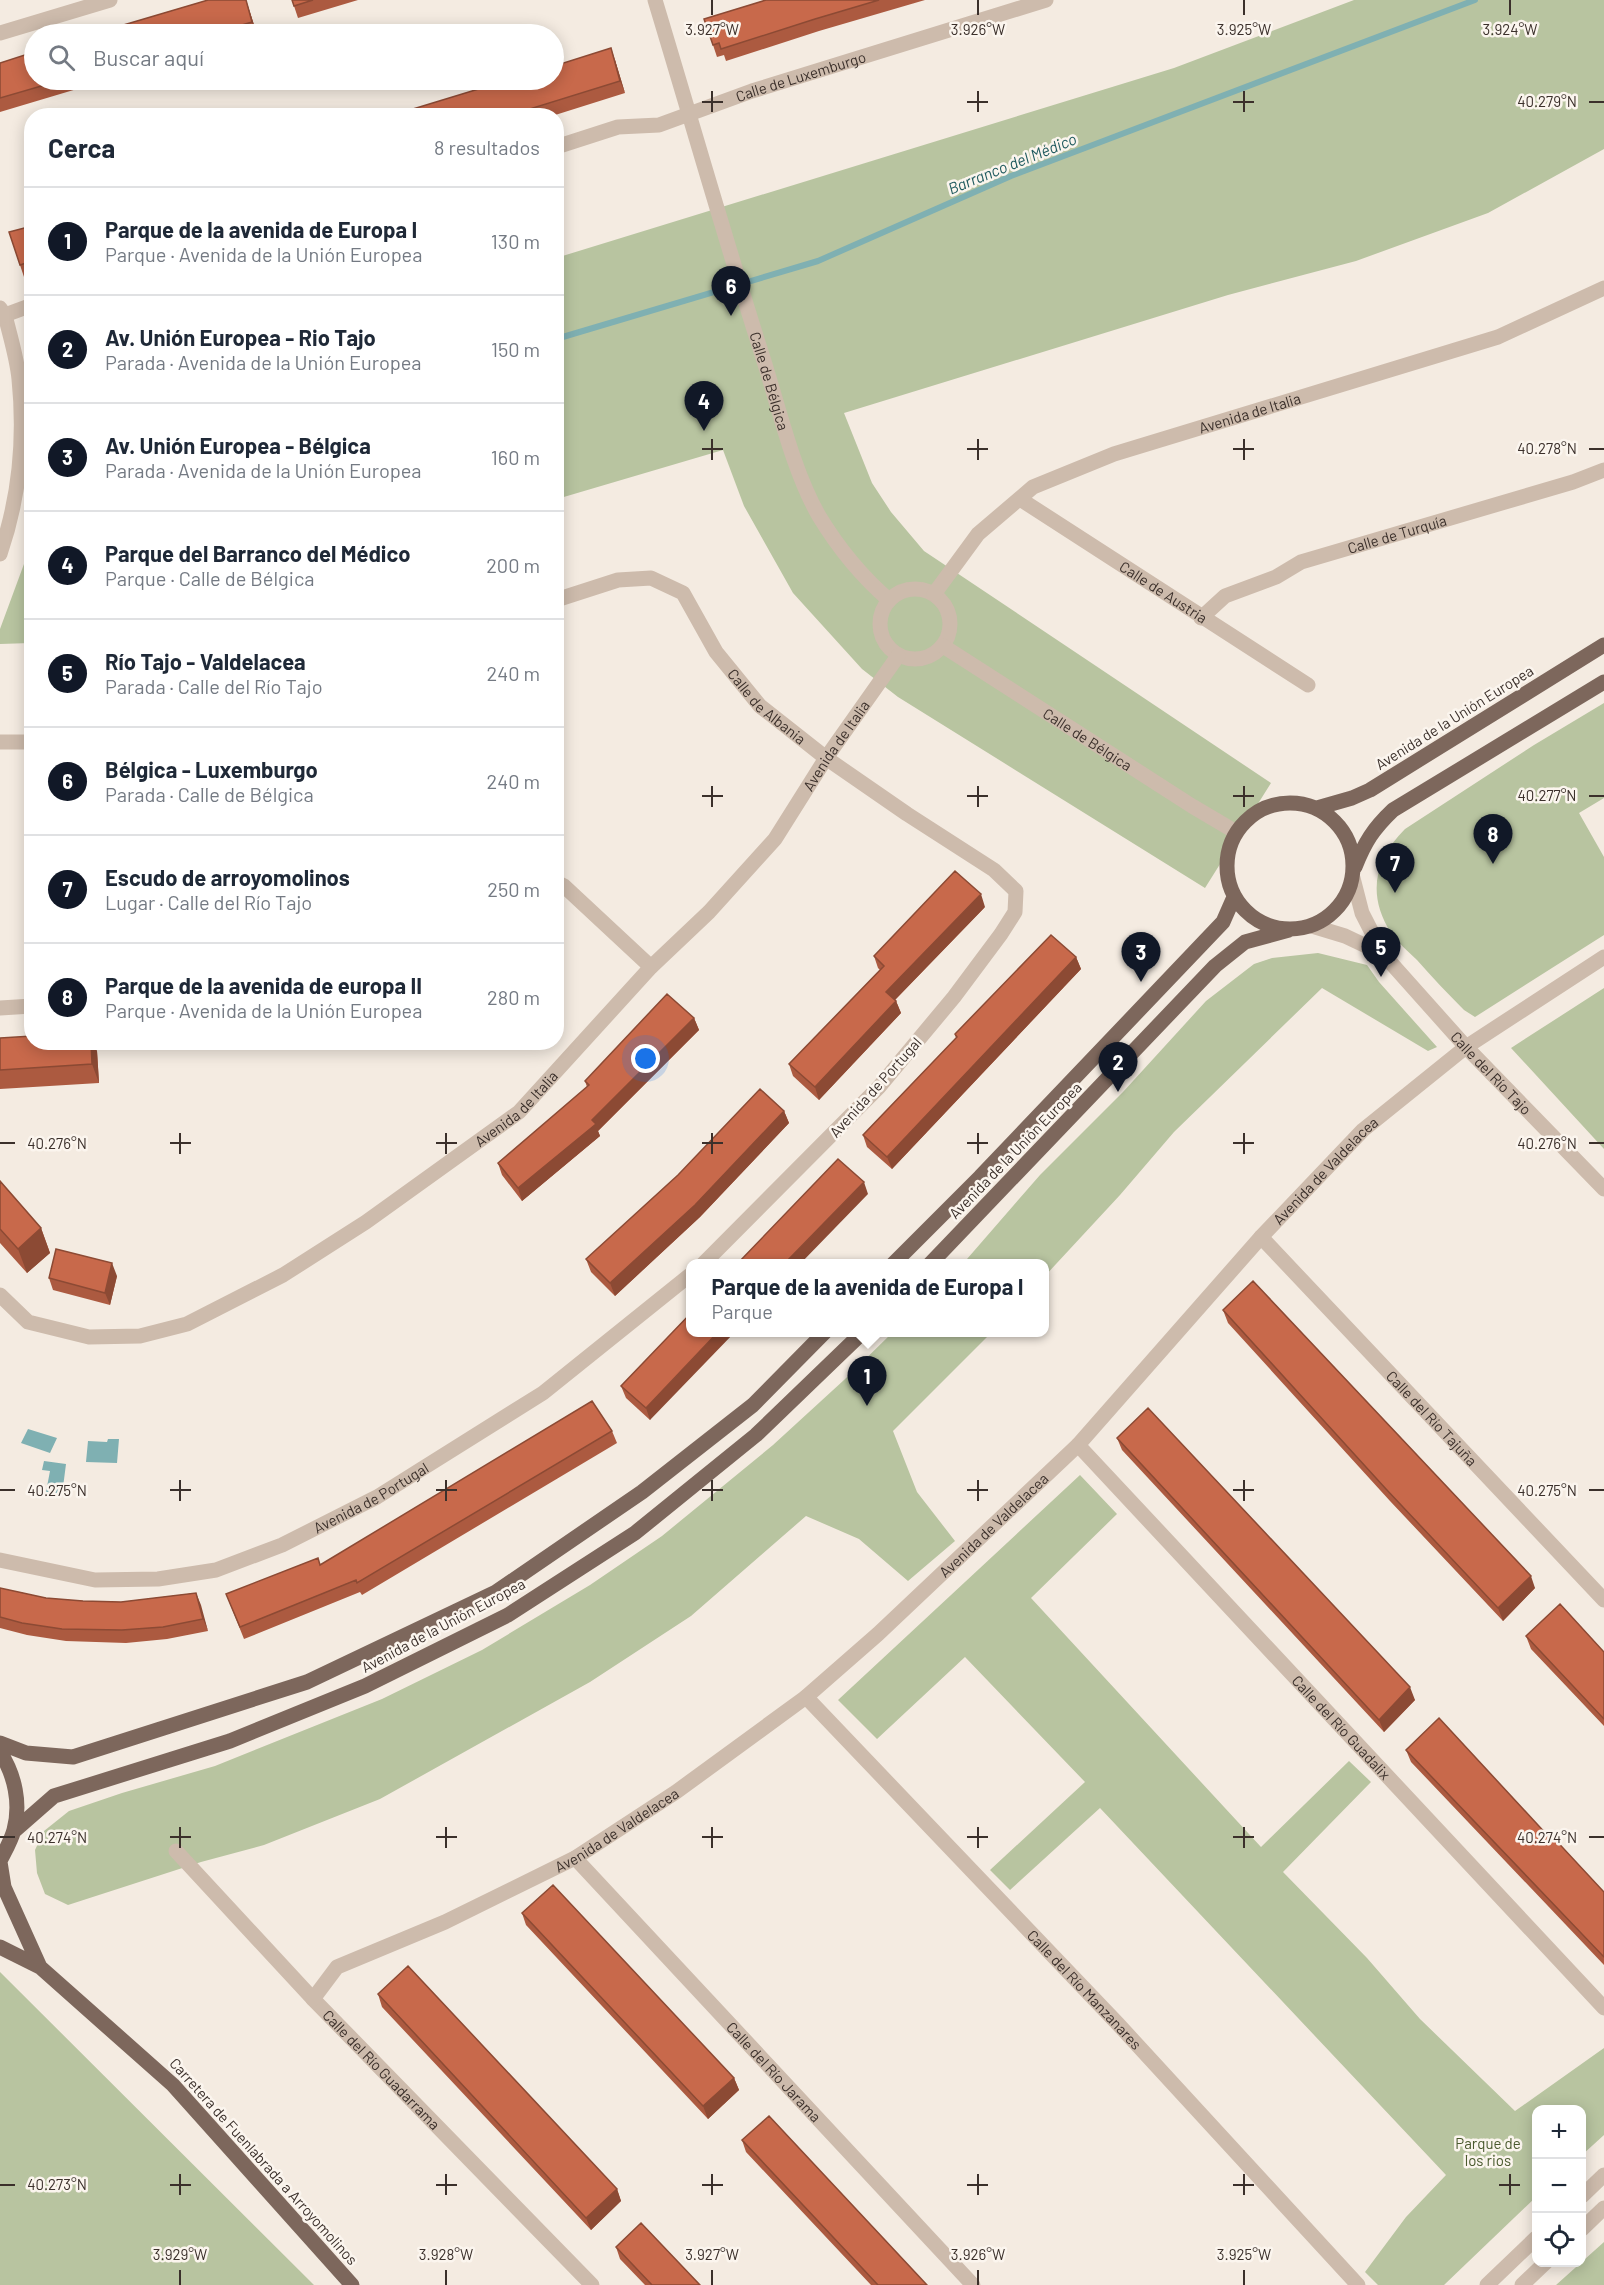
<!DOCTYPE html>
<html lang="es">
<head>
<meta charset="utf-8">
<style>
	:root { --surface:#fff; --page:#f6f6f7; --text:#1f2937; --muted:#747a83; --line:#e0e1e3; --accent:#111827 }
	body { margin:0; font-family:Barlow,sans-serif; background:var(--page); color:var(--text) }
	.controls { position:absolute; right:18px; bottom:18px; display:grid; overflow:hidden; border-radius:12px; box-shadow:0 3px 15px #0003 }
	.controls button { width:54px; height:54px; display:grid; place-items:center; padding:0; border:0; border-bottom:2px solid var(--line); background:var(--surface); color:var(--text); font:30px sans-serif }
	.you { position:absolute; left:646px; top:1059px; width:21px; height:21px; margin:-15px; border:4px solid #fff; border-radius:50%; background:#1a73e8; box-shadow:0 0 0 9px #1a73e833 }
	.badge { display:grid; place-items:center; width:39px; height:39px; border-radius:50%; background:var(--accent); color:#fff; font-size:20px; font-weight:700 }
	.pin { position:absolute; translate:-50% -50px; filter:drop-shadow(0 2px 3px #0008) }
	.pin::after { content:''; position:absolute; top:32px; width:21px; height:18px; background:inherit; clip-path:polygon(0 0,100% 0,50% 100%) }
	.popup { position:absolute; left:686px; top:1259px; width:363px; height:78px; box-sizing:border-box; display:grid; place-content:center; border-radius:12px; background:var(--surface); filter:drop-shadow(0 2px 4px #0005); font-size:20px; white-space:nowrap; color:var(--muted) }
	.popup b { font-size:22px; color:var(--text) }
	.popup::after { content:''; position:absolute; left:50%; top:100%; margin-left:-12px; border:12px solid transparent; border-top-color:var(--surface) }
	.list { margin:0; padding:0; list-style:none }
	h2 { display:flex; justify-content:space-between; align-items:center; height:78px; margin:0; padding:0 24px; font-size:26px }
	h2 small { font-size:20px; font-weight:400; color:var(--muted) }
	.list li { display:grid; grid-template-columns:39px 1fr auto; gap:18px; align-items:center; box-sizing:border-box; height:108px; padding:0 24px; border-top:2px solid var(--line) }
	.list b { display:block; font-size:22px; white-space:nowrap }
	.list p { margin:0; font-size:20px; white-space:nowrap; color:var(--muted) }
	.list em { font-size:20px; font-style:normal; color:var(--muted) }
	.icon { flex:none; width:33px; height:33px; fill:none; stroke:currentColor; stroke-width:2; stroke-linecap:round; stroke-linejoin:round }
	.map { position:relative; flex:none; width:1604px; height:2285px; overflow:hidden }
	.search { position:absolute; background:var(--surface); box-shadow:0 3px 15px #0003; left:24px; top:24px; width:540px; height:66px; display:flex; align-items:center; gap:15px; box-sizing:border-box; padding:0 21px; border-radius:33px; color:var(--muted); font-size:22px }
	.panel { position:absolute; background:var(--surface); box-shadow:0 3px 15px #0003; left:24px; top:108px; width:540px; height:942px; border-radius:24px }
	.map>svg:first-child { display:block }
</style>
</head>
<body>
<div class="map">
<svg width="1604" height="2285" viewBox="0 0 1604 2285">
	<rect width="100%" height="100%" fill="#f4ebe1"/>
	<!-- green -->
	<path fill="#b8c4a0" d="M1354,0h250v149l-116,64 -132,48 -128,34 -384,118 28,70 19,29 33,39 347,232 -66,105 -307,-191 -36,-28 -69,-76 -49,-87 -21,-56 -166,49 -1,-241 618,-190z
		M31,545v98l-31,1v-15z
		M1604,703v95l-25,15 25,44v78l-129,82 -11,-7c-16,-16 -32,-33 -47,-50 -9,-9 -19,-17 -26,-27 -24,-38 -17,-73 14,-104l129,-84z
		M1318,953l49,12 12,17 58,65 -9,4 -106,-63 -148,144 -54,63 -76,82v-13l-85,-1 8,-4 73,-84 83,-83 83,-91 48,-37 18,-6z
		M1604,988v161l-93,-101z
		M892,1333h99l-98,98 24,61 38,49 -47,40 -49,-42 -53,-23 -115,100 -101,66 -210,117 -116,46 -63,17 -133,43 -23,-11 -8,-21 -2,-23 9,-19 25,-20 53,-18 93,-27 167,-67 100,-49 108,-65 72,-49 111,-91 71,-65z
		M1080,1475l37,39 -86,84 230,249 88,-86 22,21 -88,90 84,86 53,61 95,92 89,-63v87l-22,20v-45h-46v87l-92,88h-66l-13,-13 41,-55 40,-42 -346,-367 -90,82 -20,-20 95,-88 -120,-125 -88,82 -39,-39z
		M0,1972l314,313h-314z
		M1604,2242v43h-48z"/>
	<!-- water -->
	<path fill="#7fb0b2" d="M28,1429l29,9 -7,15 -29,-10z
		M108,1439h11l-2,24 -31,-1 2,-21 19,1z
		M44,1461l22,3 -4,31 -16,-3 4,-21 -8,-1z"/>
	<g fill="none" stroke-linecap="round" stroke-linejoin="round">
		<!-- stream -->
		<path stroke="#7fb0b2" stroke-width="6" d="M556,339l262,-78 193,-85 464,-176"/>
		<!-- minor -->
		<g stroke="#cdbbac" stroke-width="15">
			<path id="s1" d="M655,0c36,119 70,239 108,358 16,50 30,113 56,158 20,33 41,59 70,84"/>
			<path d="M0,33l110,-33"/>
			<path id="s2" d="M556,147l62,-20 41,-2 93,-34 294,-91"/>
			<path d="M0,308l5,7c5,21 12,43 14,64 6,59 0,120 -19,175"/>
			<path d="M5,315l27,-10"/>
			<path id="s3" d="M1020,499l288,186"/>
			<circle cx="915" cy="624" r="35"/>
			<path id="s4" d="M934,594l44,-60 55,-47 81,-33 384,-117 106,-49"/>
			<path id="s5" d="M556,600l62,-20 33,-2 32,15 33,59 44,54 66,52 81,56 87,56 22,21 -1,21 -14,22 -47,63 -75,90 -176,177"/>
			<path id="s6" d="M1201,618l24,-22 51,-19 25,-15 272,-80 31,-12"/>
			<path id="s7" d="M943,646l249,160 44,26"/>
			<path d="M0,742h32"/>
			<path id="s8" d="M1353,878l9,35 21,41 83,93 138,142"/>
			<path d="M556,882l8,4 87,81"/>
			<path d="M1312,926l33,10 38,18"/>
			<path d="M0,1008l32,-2"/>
			<path id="s9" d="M1261,1237l343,363"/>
			<path id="s10" d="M0,1295l28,27 61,15 51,-1 47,-12 96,-49 83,-53 153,-110 132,-145 58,-55 66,-73 51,-81 72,-102"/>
			<path id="s11" d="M1078,1445l526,563"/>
			<path id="s12" d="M0,1560l95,20 63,-1 58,-9 66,-25 95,-48 166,-104 147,-118"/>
			<path id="s13" d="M806,1697l312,327 240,261"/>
			<path id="s14" d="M176,1851l137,148 279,286"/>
			<path id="s15" d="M575,1858l398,427"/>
			<path id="s16" d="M313,1999l24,-32 108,-45 130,-64 101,-66 130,-95 72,-63 200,-189 183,-208 102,-107 103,-83 138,-90"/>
			<path d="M1582,2196l22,-21"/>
			<path d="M1582,2229l22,-21"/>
			<path d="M1487,2285l49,-47"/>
			<path d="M1522,2285l24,-23"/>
		</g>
		<!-- major -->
		<path stroke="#7d675c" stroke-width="15" d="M1227 866a63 63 0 1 1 126 0a63 63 0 1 1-126 0Z
			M1317,808l35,-10 18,-8 234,-145
			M1355,867c10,-25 18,-38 38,-57l211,-128
			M893,1264l87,-87 243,-255 11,-25
			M930,1264l285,-298 30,-24 44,-12
			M0,1743l26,10 47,4 234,-75 189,-90 146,-100 111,-87 72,-73
			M0,1752c15,23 21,52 14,78 -3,11 -9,21 -14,31
			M14,1831l40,-35 176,-55 135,-55 143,-71 127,-82 121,-98 107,-103
			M0,1862l4,25 36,80
			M0,1947l40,20 133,118 179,200"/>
	</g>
	<!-- wall -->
	<path fill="#ac5a40" d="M208,0h38l11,34h-164z
		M292,0h66l-60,18z
		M766,0h159l-106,31 -93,30 -2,-6 -7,2 -4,-12z
		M615,60l10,33 -73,23h-162z
		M0,63l34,17h73l-107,32z
		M32,226v49l-8,2 -4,-12z
		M985,907l-90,93 1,1 5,12 -82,87 -26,-24 -4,-12 91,-94 -2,-2 -4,-12z
		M1076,957l5,12 -189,200 -25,-22 -4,-12 93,-97 -1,-4z
		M694,1018l5,12 -101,101 2,5 -78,65 -20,-26 -4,-12 89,-76 -2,-6z
		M0,1038l97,13 2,32 -99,6z
		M784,1111l5,12 -89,94 -85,79 -24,-24 -5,-13z
		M0,1181l41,47 9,25 -23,20 -27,-30z
		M117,1276l-7,29 -57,-15 -4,-12z
		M1223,1310l312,278 -32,33 -113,-120 -162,-178z
		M690,1314l-40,106 -24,-22 -5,-12z
		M612,1431l5,12 -255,152 -2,-3 -116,47 -18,-45 94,-29z
		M1117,1438l298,262 -31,32 -262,-282z
		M0,1588l46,10 37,3 38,1 75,-9 12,38 -41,8 -41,4 -60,-2 -39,-6 -27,-7z
		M1526,1636l78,16v74l-73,-77z
		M1406,1750l143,87 55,55v73l-193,-203z
		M522,1913l212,165 5,12 -31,29 -182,-194z
		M378,1994l239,195 4,12 -30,29 -209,-223z
		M742,2140l185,145h-56l-125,-133z
		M616,2247l84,38h-55l-25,-26z"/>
	<!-- shaded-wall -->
	<path fill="#8c4a34" d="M246,0l11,34 -5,-12z
		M611,48l4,12 10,33 -5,-12z
		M981,894l4,13 -94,97 -5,-12z
		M1076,957l5,12 -189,200 -5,-12z
		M896,1001l5,12 -82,87 -4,-13z
		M694,1018l5,12 -101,101 2,5 -78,65 -4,-13 74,-68z
		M91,1042h3l3,9 2,32 -7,-19z
		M784,1111l5,12 -89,94 -85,79 -5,-13z
		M864,1182l4,12 -67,69h-16z
		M41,1228l9,25 -23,20 -9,-24z
		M112,1263l5,13 -7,29 -5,-12z
		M718,1332h17l-85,88 -4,-12z
		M1531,1576l4,12 -32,33 -5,-13z
		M196,1593l5,12 7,26 -5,-12z
		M1410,1687l5,13 -31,32 -5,-12z
		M734,2078l5,12 -31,29 -5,-13z
		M617,2189l4,12 -30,29 -5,-12z"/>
	<!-- building -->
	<path fill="#c8694b" stroke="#8c4a34" stroke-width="1.5" d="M208,0h38l6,22 -40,12h-119z
		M292,0h21l-19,6z
		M766,0h113l-64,19 -94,30 -2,-6 -6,2 -9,-26z
		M611,48l9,33 -113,35h-117l118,-36h46v-14z
		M34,52v28h28l-62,18v-35z
		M32,226v35l-12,4 -11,-33z
		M955,871l26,23 -95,98 10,9 -81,86 -26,-23 95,-98 -10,-10z
		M1051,935l25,22 -189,200 -24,-22 94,-98 -2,-3z
		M667,994l27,24 -102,102 4,4 -78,64 -20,-25 91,-78 -4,-4z
		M32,1036v6h59l1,22 -92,6v-32z
		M760,1089l24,22 -89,94 -85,78 -24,-24 92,-84z
		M838,1159l26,23 -79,81h-47z
		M0,1181l41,47 -23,21 -18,-20z
		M56,1249l56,14 -7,30 -56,-15z
		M1253,1281l278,295 -33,32 -112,-119 -163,-179z
		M690,1314v18h28l-72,76 -25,-22z
		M592,1401l20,30 -255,152 -1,-3 -116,47 -14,-33 92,-36 2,7z
		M1148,1408l262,279 -31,33 -262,-282z
		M0,1588l46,10 37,3 38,1 75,-9 7,26 -40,8 -41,3 -60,-1 -40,-6 -22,-6z
		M1560,1604l44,48v67l-78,-83z
		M1439,1718l110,119 2,-2 53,57v65l-198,-207z
		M553,1885l181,193 -31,28 -181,-193z
		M408,1966l209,223 -31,29 -208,-224z
		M769,2116l158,169h-49l-136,-145z
		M641,2223l59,62h-48l-36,-38z"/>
	<!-- ticks -->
	<path fill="none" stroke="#3b302b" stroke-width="2" d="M712,0v15M978,0v15M1244,0v15M1510,0v15M712,91v21M978,91v21M1244,91v21M702,102h21M967,102h21M1233,102h21M1589,102h15M712,439v21M978,439v21M1244,439v21M702,449h21M967,449h21M1233,449h21M1589,449h15M712,786v21M978,786v21M1244,786v21M702,796h21M967,796h21M1233,796h21M1589,796h15M180,1133v21M446,1133v21M712,1133v21M978,1133v21M1244,1133v21M0,1143h15M170,1143h21M436,1143h21M702,1143h21M967,1143h21M1233,1143h21M1589,1143h15M180,1480v21M446,1480v21M712,1480v21M978,1480v21M1244,1480v21M0,1490h15M170,1490h21M436,1490h21M702,1490h21M967,1490h21M1233,1490h21M1589,1490h15M180,1827v21M446,1827v21M712,1827v21M978,1827v21M1244,1827v21M0,1837h15M170,1837h21M436,1837h21M702,1837h21M967,1837h21M1233,1837h21M1589,1837h15M180,2174v21M446,2174v21M712,2174v21M978,2174v21M1244,2174v21M1510,2174v21M0,2185h15M170,2185h21M436,2185h21M702,2185h21M967,2185h21M1233,2185h21M1499,2185h21M180,2270v15M446,2270v15M712,2270v15M978,2270v15M1244,2270v15"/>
	<g text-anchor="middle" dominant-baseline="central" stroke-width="5" stroke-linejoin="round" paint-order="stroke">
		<!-- street labels -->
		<g font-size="15" fill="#3b302b" stroke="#fbf5ee">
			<text stroke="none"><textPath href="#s2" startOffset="256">Calle de Luxemburgo</textPath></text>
			<text stroke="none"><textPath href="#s1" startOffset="398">Calle de Bélgica</textPath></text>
			<text stroke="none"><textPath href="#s4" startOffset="376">Avenida de Italia</textPath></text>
			<text stroke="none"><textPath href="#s6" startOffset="216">Calle de Turquía</textPath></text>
			<text stroke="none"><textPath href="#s3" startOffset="171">Calle de Austria</textPath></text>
			<text stroke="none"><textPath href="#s5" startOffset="276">Calle de Albania</textPath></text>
			<text transform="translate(1454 717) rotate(-32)">Avenida de la Unión Europea</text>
			<text stroke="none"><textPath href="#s7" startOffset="172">Calle de Bélgica</textPath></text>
			<text stroke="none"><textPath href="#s10" startOffset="1082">Avenida de Italia</textPath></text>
			<text stroke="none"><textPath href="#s8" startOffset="243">Calle del Río Tajo</textPath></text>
			<text transform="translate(875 1087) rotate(-48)">Avenida de Portugal</text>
			<text stroke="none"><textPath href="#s10" startOffset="596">Avenida de Italia</textPath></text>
			<text transform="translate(1015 1150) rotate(-46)">Avenida de la Unión Europea</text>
			<text stroke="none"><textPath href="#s16" startOffset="1324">Avenida de Valdelacea</textPath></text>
			<text stroke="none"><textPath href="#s9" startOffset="249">Calle del Río Tajuña</textPath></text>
			<text stroke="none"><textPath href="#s12" startOffset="390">Avenida de Portugal</textPath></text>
			<text stroke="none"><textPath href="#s16" startOffset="838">Avenida de Valdelacea</textPath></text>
			<text transform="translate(443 1625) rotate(-28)">Avenida de la Unión Europea</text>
			<text stroke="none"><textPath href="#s11" startOffset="386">Calle del Río Guadalix</textPath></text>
			<text stroke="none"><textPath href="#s16" startOffset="352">Avenida de Valdelacea</textPath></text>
			<text stroke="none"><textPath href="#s13" startOffset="404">Calle del Río Manzanares</textPath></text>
			<text stroke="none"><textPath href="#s14" startOffset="300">Calle del Río Guadarrama</textPath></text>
			<text stroke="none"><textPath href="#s15" startOffset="292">Calle del Río Jarama</textPath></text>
			<text transform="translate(264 2161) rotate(48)">Carretera de Fuenlabrada a Arroyomolinos</text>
		</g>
		<!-- park labels -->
		<g font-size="15" fill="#4a5a2e" stroke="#fbf5ee">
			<text x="1488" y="2143">Parque de<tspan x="1488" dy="17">los rios</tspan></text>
		</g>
		<!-- water labels -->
		<g font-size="16" font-style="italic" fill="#1f5a5e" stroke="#fbf5ee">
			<text transform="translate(1012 163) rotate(-22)">Barranco del Médico</text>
		</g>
	</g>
	<g font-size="15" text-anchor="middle" fill="#3b302b" stroke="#fbf5ee" stroke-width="5" stroke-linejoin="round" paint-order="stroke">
		<text x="712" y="35">3.927°W</text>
		<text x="978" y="35">3.926°W</text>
		<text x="1244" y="35">3.925°W</text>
		<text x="1510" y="35">3.924°W</text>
		<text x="1547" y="107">40.279°N</text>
		<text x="1547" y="454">40.278°N</text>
		<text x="1547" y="801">40.277°N</text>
		<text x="57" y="1149">40.276°N</text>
		<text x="1547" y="1149">40.276°N</text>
		<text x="57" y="1496">40.275°N</text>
		<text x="1547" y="1496">40.275°N</text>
		<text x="57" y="1843">40.274°N</text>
		<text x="1547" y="1843">40.274°N</text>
		<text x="57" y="2190">40.273°N</text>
		<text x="180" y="2260">3.929°W</text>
		<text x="446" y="2260">3.928°W</text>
		<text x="712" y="2260">3.927°W</text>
		<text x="978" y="2260">3.926°W</text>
		<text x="1244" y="2260">3.925°W</text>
	</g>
</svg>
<div class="controls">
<button>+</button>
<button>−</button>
<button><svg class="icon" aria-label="locate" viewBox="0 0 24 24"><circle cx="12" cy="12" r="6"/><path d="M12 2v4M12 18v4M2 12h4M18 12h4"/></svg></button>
</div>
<div class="you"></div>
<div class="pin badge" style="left:867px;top:1406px">1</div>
<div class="popup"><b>Parque de la avenida de Europa I</b>Parque</div>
<div class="pin badge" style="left:1118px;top:1092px">2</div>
<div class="pin badge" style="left:1141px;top:982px">3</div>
<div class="pin badge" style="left:704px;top:431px">4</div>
<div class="pin badge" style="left:1381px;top:977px">5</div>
<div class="pin badge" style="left:731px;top:316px">6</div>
<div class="pin badge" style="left:1395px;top:893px">7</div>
<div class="pin badge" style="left:1493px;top:864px">8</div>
<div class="search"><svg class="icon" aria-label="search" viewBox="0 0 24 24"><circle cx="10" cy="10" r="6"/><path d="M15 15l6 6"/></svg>Buscar aquí</div>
<section class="panel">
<h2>Cerca<small>8 resultados</small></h2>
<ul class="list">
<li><span class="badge">1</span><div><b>Parque de la avenida de Europa I</b><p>Parque · Avenida de la Unión Europea</p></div><em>130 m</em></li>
<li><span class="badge">2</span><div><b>Av. Unión Europea - Rio Tajo</b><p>Parada · Avenida de la Unión Europea</p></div><em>150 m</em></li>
<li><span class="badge">3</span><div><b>Av. Unión Europea - Bélgica</b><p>Parada · Avenida de la Unión Europea</p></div><em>160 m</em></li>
<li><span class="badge">4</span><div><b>Parque del Barranco del Médico</b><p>Parque · Calle de Bélgica</p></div><em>200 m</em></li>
<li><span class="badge">5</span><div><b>Río Tajo - Valdelacea</b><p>Parada · Calle del Río Tajo</p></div><em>240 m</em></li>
<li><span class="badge">6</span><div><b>Bélgica - Luxemburgo</b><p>Parada · Calle de Bélgica</p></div><em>240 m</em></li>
<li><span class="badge">7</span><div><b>Escudo de arroyomolinos</b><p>Lugar · Calle del Río Tajo</p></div><em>250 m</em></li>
<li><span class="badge">8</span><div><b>Parque de la avenida de europa II</b><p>Parque · Avenida de la Unión Europea</p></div><em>280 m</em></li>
</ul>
</section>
</div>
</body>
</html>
